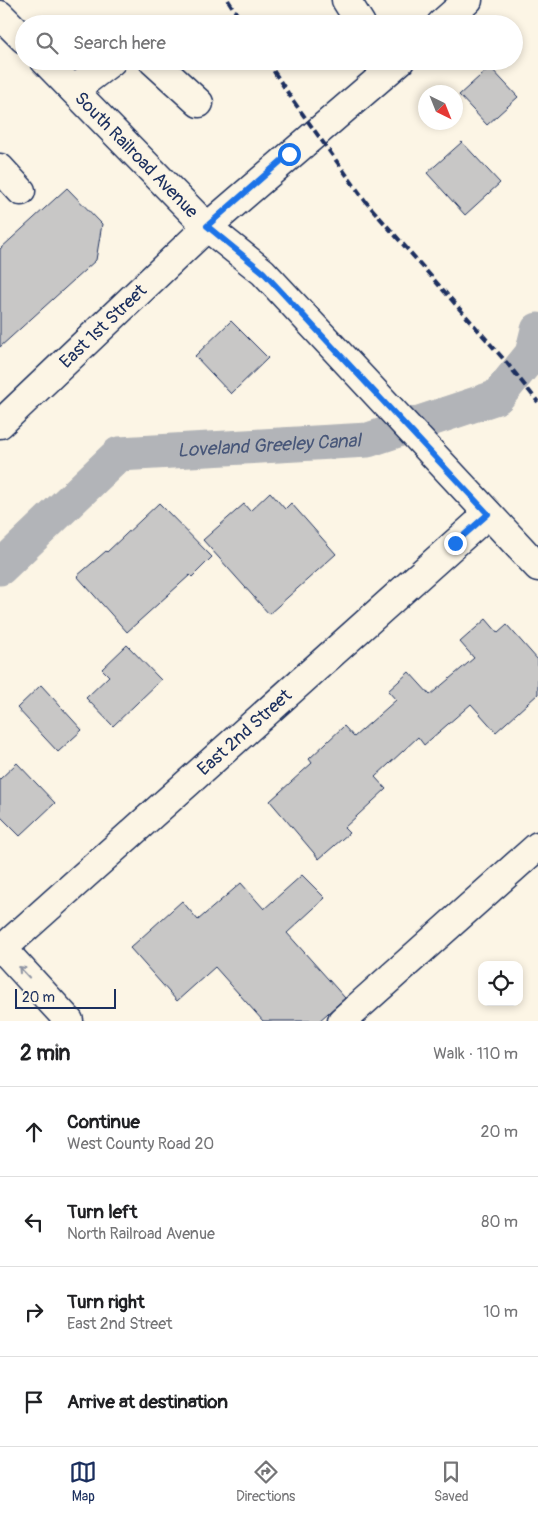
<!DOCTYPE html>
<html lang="en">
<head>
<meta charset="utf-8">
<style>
	:root { --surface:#fff; --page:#f6f6f6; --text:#202124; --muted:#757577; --line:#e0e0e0; --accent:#1b2f5e }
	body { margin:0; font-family:Pangolin,sans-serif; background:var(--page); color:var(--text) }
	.controls { position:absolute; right:15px; bottom:15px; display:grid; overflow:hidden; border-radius:10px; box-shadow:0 2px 8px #0003 }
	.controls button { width:45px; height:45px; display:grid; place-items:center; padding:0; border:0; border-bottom:1px solid var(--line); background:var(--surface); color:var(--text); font:25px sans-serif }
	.compass { position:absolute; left:418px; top:85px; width:45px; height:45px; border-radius:50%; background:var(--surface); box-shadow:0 2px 8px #0003; rotate:137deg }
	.scale { position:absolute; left:15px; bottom:12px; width:101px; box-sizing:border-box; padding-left:5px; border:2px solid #1b2f5e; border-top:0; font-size:14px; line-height:18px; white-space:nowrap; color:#1b2f5e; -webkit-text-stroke:4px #fcf5e5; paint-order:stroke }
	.stop { position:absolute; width:15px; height:15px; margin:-11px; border:4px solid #1a73e8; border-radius:50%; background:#fff }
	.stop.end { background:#1a73e8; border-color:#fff; box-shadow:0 1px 5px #0008 }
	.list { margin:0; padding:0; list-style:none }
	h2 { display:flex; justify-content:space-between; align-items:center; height:65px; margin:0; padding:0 20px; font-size:21px }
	h2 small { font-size:16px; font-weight:400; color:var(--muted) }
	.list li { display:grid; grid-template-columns:32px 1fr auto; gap:15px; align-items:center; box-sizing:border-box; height:90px; padding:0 20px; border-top:1px solid var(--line) }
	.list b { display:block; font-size:19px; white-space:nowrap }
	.list p { margin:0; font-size:16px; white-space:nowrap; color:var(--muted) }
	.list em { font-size:16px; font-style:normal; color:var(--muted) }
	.icon { flex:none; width:28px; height:28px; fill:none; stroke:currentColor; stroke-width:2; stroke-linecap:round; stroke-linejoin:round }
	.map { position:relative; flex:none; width:538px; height:1021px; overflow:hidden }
	.search { position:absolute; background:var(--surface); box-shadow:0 2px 8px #0003; left:15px; right:15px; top:15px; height:55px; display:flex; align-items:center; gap:12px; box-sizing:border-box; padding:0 18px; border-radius:28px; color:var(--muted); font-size:19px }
	.sheet { height:425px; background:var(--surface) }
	nav { display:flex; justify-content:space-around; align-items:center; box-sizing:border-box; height:70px; border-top:1px solid var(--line); background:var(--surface); font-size:14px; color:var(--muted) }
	nav a { display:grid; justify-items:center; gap:2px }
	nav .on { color:var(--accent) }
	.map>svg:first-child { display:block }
</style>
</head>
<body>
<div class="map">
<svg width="538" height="1021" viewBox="0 0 538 1021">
	<rect width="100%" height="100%" fill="#fcf5e5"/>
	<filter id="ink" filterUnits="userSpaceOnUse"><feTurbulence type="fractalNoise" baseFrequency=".02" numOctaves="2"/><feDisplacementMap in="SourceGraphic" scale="10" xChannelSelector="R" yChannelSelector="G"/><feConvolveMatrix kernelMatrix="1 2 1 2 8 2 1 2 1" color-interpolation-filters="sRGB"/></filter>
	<g filter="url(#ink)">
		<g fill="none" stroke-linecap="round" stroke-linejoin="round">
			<!-- canal -->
			<path stroke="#b2b4b8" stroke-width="35" id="s1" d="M0,568l119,-114 249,-14 129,-43 35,-43 6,-24"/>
		</g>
		<!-- building -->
		<path fill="#c8c7c6" stroke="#1b2f5e" d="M490,67l28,30 -31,28 -28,-30z
			M462,142l38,41 -35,32 -38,-42z
			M67,188l35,36 -6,36 -96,87v-98z
			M231,321l37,37 -37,36 -36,-38z
			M270,492l15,17 6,-6 45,51 -67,60 -66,-74 41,-36 6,7z
			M159,503l53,54 -20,20 -2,-2 -63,57 -50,-56 29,-25 1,1z
			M486,619l12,14 9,-8 31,35v34l-42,38 -25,-28 -47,41 -6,-8 -43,40 11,12 -42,39 5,5 -30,26 -49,-58 42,-38 -3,-4 35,-33 10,11 42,-37 -8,-9 21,-19 21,23 44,-37 -14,-16z
			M127,645l34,35 -48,46 -27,-28 23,-22 -7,-7z
			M41,685l41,45 -24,22 -41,-44z
			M17,763l38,40 -35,33 -20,-20v-37z
			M302,875l23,23 -38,35 58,65 -26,23h-56l-48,-54 -38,34 -47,-53 52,-47 16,19 43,-37 23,26z"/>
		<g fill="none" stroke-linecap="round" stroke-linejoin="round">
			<defs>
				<g id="minor">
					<path d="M346,0l15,24"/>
					<path d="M0,15l24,24"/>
					<path id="s2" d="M45,61l162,166 56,45 275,295"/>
					<path d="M153,61l46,42"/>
					<path d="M74,90l38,-29"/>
					<path d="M0,168l21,23"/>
					<path id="s3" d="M0,951l488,-437"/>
					<path d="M342,1021l196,-175"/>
				</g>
				<g id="major">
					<path d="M441,24l27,-24"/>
					<path id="s4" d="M0,424l207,-197 193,-166"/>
				</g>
				<path id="highway" d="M0,946l69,75"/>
			</defs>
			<!-- minor casing -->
			<use href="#minor" stroke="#1b2f5e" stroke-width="31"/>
			<!-- major casing -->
			<use href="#major" stroke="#1b2f5e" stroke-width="31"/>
			<!-- highway casing -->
			<use href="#highway" stroke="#1b2f5e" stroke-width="31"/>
			<!-- minor -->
			<use href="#minor" stroke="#fcf5e5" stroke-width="28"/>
			<!-- major -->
			<use href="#major" stroke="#fcf5e5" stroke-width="28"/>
			<!-- highway -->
			<use href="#highway" stroke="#fcf5e5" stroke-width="28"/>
			<!-- rail -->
			<path stroke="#1b2f5e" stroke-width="4" stroke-dasharray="8 4" stroke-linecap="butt" d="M228,0l15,24
				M267,61l27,41 72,100 141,161 31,39"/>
		</g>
		<!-- one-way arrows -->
		<defs><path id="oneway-shaft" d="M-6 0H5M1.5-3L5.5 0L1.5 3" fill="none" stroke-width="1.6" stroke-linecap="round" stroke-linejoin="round" transform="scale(1.25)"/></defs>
		<use stroke="#8c92a2" href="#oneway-shaft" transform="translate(24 972) rotate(-133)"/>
	</g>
	<g fill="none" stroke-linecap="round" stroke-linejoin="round" filter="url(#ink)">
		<!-- route -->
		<path stroke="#1a73e8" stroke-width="6" d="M289,154l-82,72 56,46 225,242 -33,29"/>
	</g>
	<g text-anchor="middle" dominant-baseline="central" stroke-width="4.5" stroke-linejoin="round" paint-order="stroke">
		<!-- street labels -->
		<g font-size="18" fill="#1b2f5e" stroke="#fcf5e5">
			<text stroke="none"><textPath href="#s2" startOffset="131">South Railroad Avenue</textPath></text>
			<text stroke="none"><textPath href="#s4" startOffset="142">East 1st Street</textPath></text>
			<text stroke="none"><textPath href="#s3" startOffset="328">East 2nd Street</textPath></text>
		</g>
		<!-- water labels -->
		<g font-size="19" font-style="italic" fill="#485779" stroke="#fcf5e5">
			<text stroke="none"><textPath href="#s1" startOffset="315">Loveland Greeley Canal</textPath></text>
		</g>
	</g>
</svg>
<div class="controls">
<button><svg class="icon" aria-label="locate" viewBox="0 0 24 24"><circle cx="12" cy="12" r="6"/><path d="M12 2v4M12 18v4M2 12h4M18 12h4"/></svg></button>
</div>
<svg class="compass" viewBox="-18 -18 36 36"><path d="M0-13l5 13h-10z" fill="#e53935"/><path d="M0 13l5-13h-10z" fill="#757577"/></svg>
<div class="scale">20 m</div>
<div class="stop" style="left:289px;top:154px"></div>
<div class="stop end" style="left:455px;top:543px"></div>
<div class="search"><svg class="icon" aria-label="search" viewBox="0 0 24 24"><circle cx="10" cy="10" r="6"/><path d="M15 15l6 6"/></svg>Search here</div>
</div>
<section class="sheet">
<h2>2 min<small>Walk · 110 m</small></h2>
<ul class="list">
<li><svg class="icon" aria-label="ahead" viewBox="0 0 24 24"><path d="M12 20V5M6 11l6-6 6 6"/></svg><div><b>Continue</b><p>West County Road 20</p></div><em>20 m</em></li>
<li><svg class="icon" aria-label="left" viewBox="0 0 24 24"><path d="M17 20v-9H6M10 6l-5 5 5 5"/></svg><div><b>Turn left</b><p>North Railroad Avenue</p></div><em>80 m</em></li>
<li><svg class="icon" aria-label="right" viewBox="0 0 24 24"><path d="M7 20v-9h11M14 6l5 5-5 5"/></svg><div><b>Turn right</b><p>East 2nd Street</p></div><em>10 m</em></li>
<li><svg class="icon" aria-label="arrive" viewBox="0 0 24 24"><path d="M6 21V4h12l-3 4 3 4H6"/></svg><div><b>Arrive at destination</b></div></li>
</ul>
</section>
<nav>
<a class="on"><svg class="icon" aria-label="map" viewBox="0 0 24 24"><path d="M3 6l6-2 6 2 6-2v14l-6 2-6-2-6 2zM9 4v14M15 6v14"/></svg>Map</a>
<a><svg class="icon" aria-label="directions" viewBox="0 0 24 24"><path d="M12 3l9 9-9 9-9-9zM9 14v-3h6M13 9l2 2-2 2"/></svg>Directions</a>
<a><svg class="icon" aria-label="saved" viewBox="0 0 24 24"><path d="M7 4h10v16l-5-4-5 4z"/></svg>Saved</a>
</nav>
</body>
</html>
